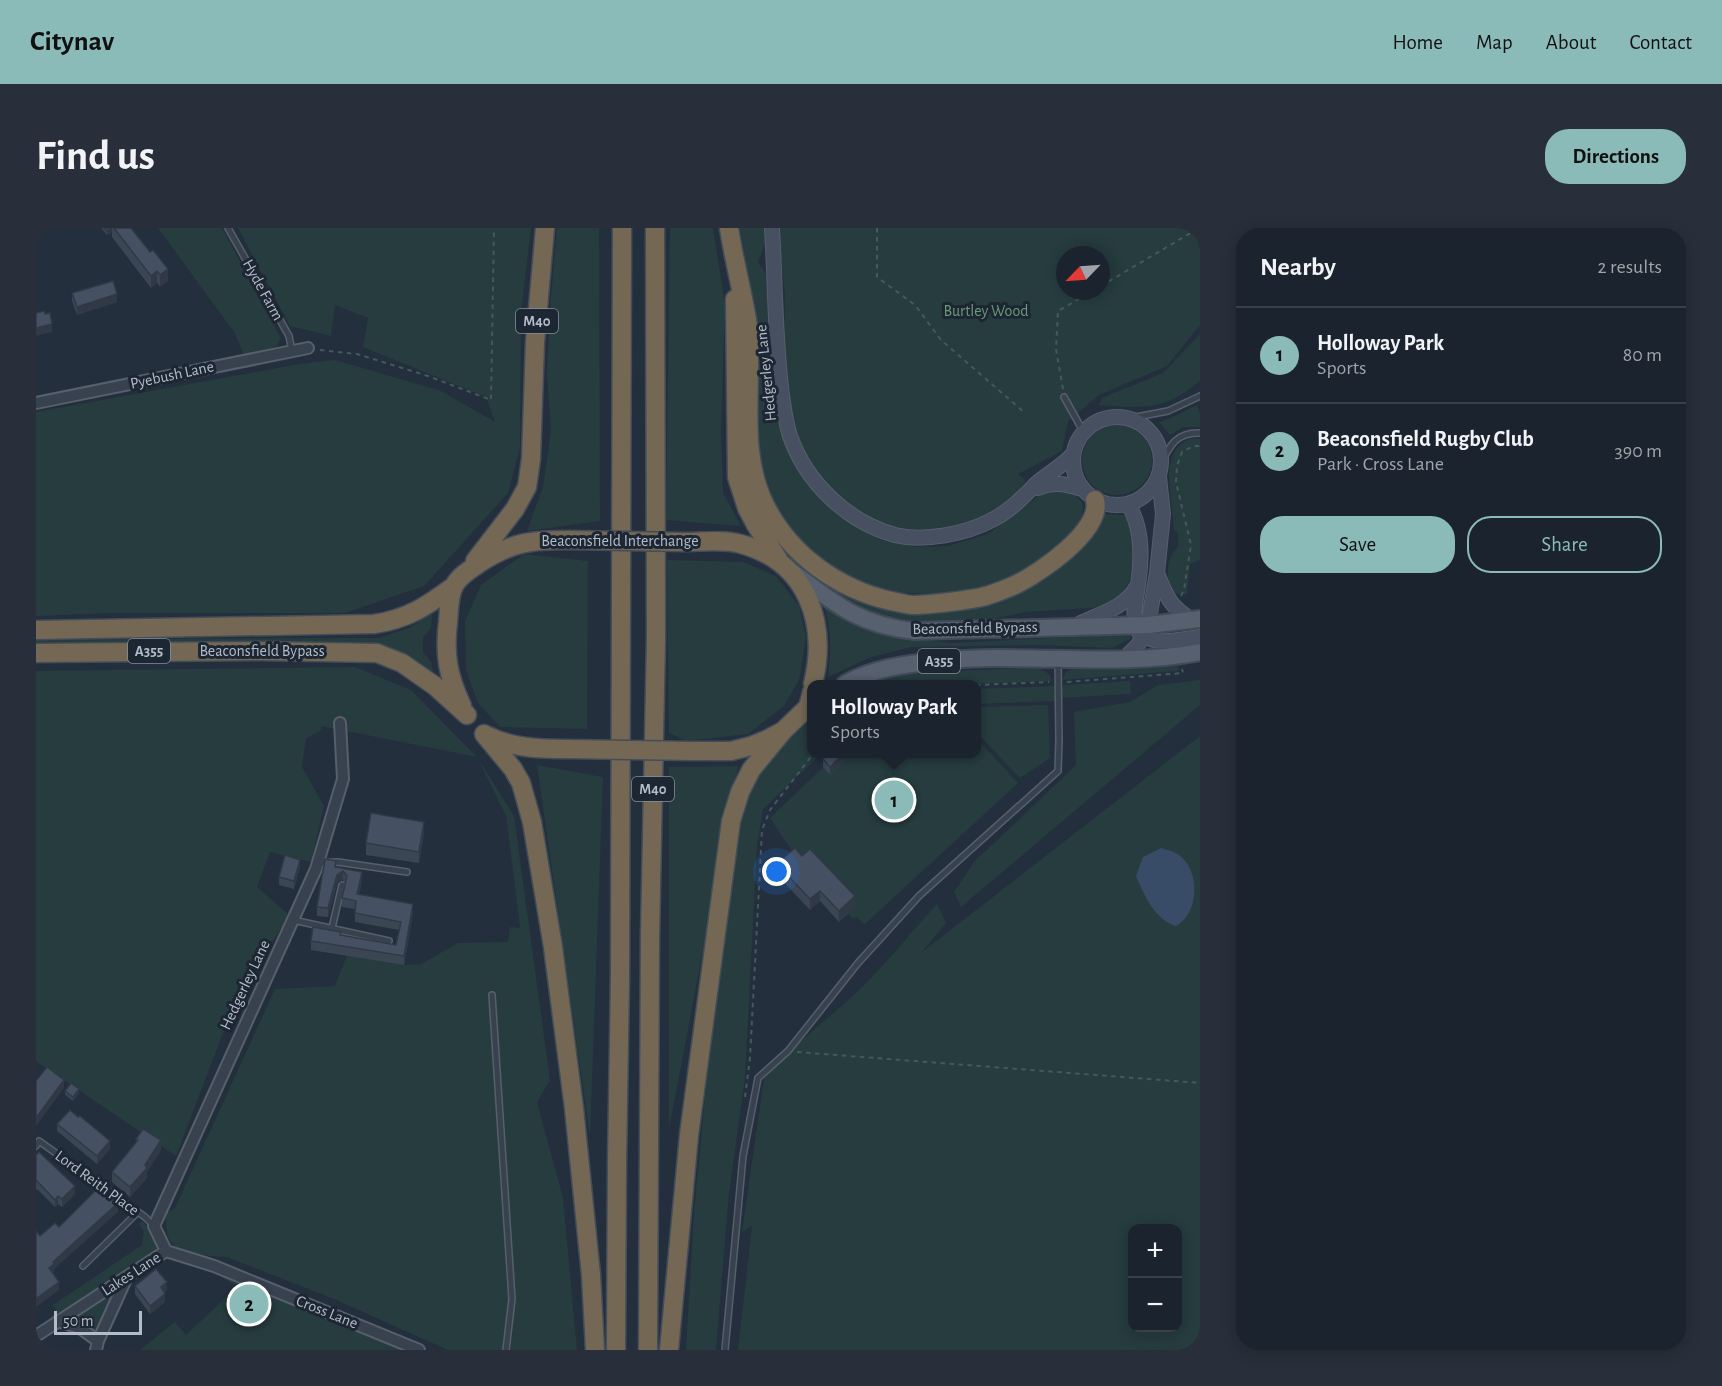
<!DOCTYPE html>
<html lang="en">
<head>
<meta charset="utf-8">
<style>
	:root { --surface:#1b232e; --page:#282f3a; --text:#f1f3f6; --muted:#a0a4aa; --line:#39404a; --accent:#8bbbb9 }
	body { margin:0; font-family:"Alegreya Sans",sans-serif; background:var(--page); color:var(--text) }
	.controls { position:absolute; right:18px; bottom:18px; display:grid; overflow:hidden; border-radius:12px; box-shadow:0 3px 15px #0003 }
	.controls button { width:54px; height:54px; display:grid; place-items:center; padding:0; border:0; border-bottom:2px solid var(--line); background:var(--surface); color:var(--text); font:30px sans-serif }
	.compass { position:absolute; left:1020px; top:18px; width:54px; height:54px; border-radius:50%; background:var(--surface); box-shadow:0 3px 15px #0003; rotate:245deg }
	.scale { position:absolute; left:18px; bottom:15px; width:88px; box-sizing:border-box; padding-left:6px; border:3px solid #b4bcc9; border-top:0; font-size:16px; line-height:21px; white-space:nowrap; color:#b4bcc9; -webkit-text-stroke:4px #1d2633; paint-order:stroke }
	.you { position:absolute; left:741px; top:644px; width:21px; height:21px; margin:-15px; border:4px solid #fff; border-radius:50%; background:#1a73e8; box-shadow:0 0 0 9px #1a73e833 }
	.badge { display:grid; place-items:center; width:39px; height:39px; border-radius:50%; background:var(--accent); color:#111; font-size:20px; font-weight:700 }
	.pin { position:absolute; translate:-50% -50%; border:3px solid #fff; box-shadow:0 2px 6px #0006 }
	.popup { position:absolute; left:771px; top:452px; width:174px; height:78px; box-sizing:border-box; display:grid; place-content:center; border-radius:12px; background:var(--surface); filter:drop-shadow(0 2px 4px #0005); font-size:20px; white-space:nowrap; color:var(--muted) }
	.popup b { font-size:22px; color:var(--text) }
	.popup::after { content:''; position:absolute; left:50%; top:100%; margin-left:-12px; border:12px solid transparent; border-top-color:var(--surface) }
	.list { margin:0; padding:0; list-style:none }
	h2 { display:flex; justify-content:space-between; align-items:center; height:78px; margin:0; padding:0 24px; font-size:26px }
	h2 small { font-size:20px; font-weight:400; color:var(--muted) }
	.list li { display:grid; grid-template-columns:39px 1fr auto; gap:18px; align-items:center; box-sizing:border-box; height:96px; padding:0 24px; border-top:2px solid var(--line) }
	.list b { display:block; font-size:22px; white-space:nowrap }
	.list p { margin:0; font-size:20px; white-space:nowrap; color:var(--muted) }
	.list em { font-size:20px; font-style:normal; color:var(--muted) }
	.actions { display:flex; gap:12px; padding:18px 24px }
	.actions a { flex:1; padding:14px 0; border:2px solid var(--accent); border-radius:24px; text-align:center; font-size:21px; color:var(--accent) }
	.actions .main { background:var(--accent); color:#111 }
	.map { position:relative; flex:none; width:1164px; height:1122px; overflow:hidden; border-radius:24px }
	header { display:flex; align-items:center; gap:36px; box-sizing:border-box; height:84px; padding:0 30px; background:var(--accent); color:#111 }
	header strong { font-size:28px }
	nav { display:flex; gap:33px; margin-inline-start:auto; font-size:21px }
	.intro { display:flex; align-items:center; justify-content:space-between; box-sizing:border-box; height:144px; padding:0 36px }
	h1 { margin:0; font-size:42px }
	.button { padding:15px 27px; border-radius:24px; background:var(--accent); color:#111; font-size:21px; font-weight:700 }
	main { display:flex; gap:36px; padding:0 36px }
	aside { flex:1; background:var(--surface); border-radius:24px; box-shadow:0 3px 15px #0003 }
	.map>svg:first-child { display:block }
</style>
</head>
<body>
<header>
<strong>Citynav</strong>
<nav><a>Home</a><a>Map</a><a>About</a><a>Contact</a></nav>
</header>
<div class="intro"><h1>Find us</h1><a class="button">Directions</a></div>
<main>
<div class="map">
<svg width="1164" height="1122" viewBox="0 0 1164 1122">
	<rect width="100%" height="100%" fill="#242f3e"/>
	<!-- green -->
	<path fill="#263c3f" fill-rule="evenodd" d="M122,0h64l59,110 -5,9 -31,9 -11,-24z
		M202,0h293l-10,86 -1,133 -12,46 -84,93 -79,27h-234l-75,3v-204l264,-48 35,-4 106,31 54,31 -9,-25 -123,-50 5,-29 -33,-13 -4,31 -41,-10z
		M521,0h42l1,293 -73,10 16,-44 8,-55 -4,-56 3,-68z
		M634,0h43l12,77 -4,126 2,62 18,33 -75,-6z
		M704,0h25l1,13 -8,21 8,12 4,90 8,60 25,53 36,38 47,26 29,6 33,-1 40,-12 54,-41 19,-4 14,6 8,9 -1,16 -21,24 -23,18 -29,17 -31,11 -30,5 -60,-3 -27,-8 -52,-32 -41,-52 -11,-43 -1,-134z
		M742,0h422v97l-33,41 -68,29 -31,26 -6,30 -44,23 8,7 -12,17 -17,12 -33,15 -16,4 -20,2 -34,-4 -22,-7 -21,-12 -34,-32 -21,-44 -8,-37 -4,-38 1,-61zM1029,27h36v36h-36z
		M1164,106v46c-33,31 -58,28 -101,25l3,-7 61,-25z
		M1161,177l3,8v14h-17l-13,8 -11,-13 18,-7z
		M1046 232a35 35 0 1 1 70 0a35 35 0 1 1-70 0Z
		M1154,211h10v121l-10,4 -3,30h-15c-6,-16 -7,-35 6,-47v-14l-4,-4c-1,-27 -17,-78 16,-90z
		M1065,286l22,1 10,5 4,10 -7,50 -9,15 -18,12 -78,5 -42,9 -45,2 -58,-6 -38,-20 -28,-20 1,-5 46,26 125,4z
		M488,326l64,7 -1,168 -87,-2 -22,-24 -12,-33 -1,-49 16,-36z
		M631,332l76,2 33,14 23,30 7,31 -7,43 -15,26 -36,28 -61,7 -18,-8z
		M786,372l94,39 34,4 182,-9 -2,5 -18,9 -76,-3 -125,2 -40,10 -43,20c3,-29 4,-50 -6,-77z
		M394,387h2l-1,13 -8,9v15l8,10 4,20 -31,-22 -368,-13v-8l343,-1 30,-10z
		M1142,434v9l-116,9 4,-8 5,-3z
		M319,439l56,23 66,67 37,59 36,264 -13,22 26,96 14,152h-129l-114,-51 -107,-42c-16,-1 -51,-2 -58,-18 -3,-8 -3,-17 -4,-25l10,-6 100,-219 60,-3 12,-31 57,10 17,-1 37,-21 50,-1 2,-15 10,1 -14,-112 -29,-59 -156,-31 1,4 -16,8 -4,29 22,39 -13,56 -41,-10 -13,35 33,29 -49,70 -65,170 -140,-95v-390z
		M1003,439l11,8 1,6 -79,3h-108l40,-10z
		M1164,452v25l-239,202 -7,-15 20,-30 102,-97 -2,-53 56,-10 28,-17z
		M1094,453l1,13 -70,4 2,-13z
		M1019,458v15l-78,3v-15z
		M1012,477l2,53 -30,20 -43,-45v-26z
		M775,492l1,34h9l-58,55 -6,37 -12,231 -16,116 -13,157h-30l8,-136 15,-161 33,-245 13,-35 28,-29z
		M1164,508v614h-462l14,-124 -10,6 22,-153c28,-35 66,-60 98,-92 27,-26 50,-56 75,-83l9,19 -25,30zM1096,1000h46v100h-46z
		M941,511l41,44 -153,141 -9,-7 -3,2 -5,-5 -9,8 -18,-22 -11,10 -14,-53 -26,-39 67,-64h139z
		M501,537l66,12 -13,359z
		M702,538l-69,363v-362z
		M106,993c9,10 22,20 12,33l-70,42 -25,19 -6,-10 89,-60 2,-14 -5,-7z
		M182,1046l201,76h-279l35,-28 11,13 51,-48z
		M77,1064l-16,39 -27,-12z"/>
	<!-- water -->
	<path fill="#394c67" d="M1125,620c6,2 13,3 18,7 21,15 21,58 -3,71 -21,-6 -32,-31 -40,-50l7,-19z"/>
	<g fill="none" stroke-linecap="round" stroke-linejoin="round">
		<defs>
			<path id="lane" d="M192,0l61,108 3,15
				M1028,169l19,34
				M1095,190l37,-7 32,-15
				M1125,235c9,-18 16,-31 39,-30
				M282,635l20,-1 69,10
				M257,692l96,21
				M296,700l10,-43
				M456,767l20,304 -6,51
				M0,918l3,-5 106,76 9,9
				M47,1038l55,-54
				M689,1122l18,-194 15,-78 30,-27 70,-88 61,-67 139,-125 1,-30 -1,-80"/>
			<path id="street" d="M0,175l272,-55
				M130,1023l-12,-25 162,-357 27,-90 -3,-56
				M130,1023l48,15 205,84
				M22,1093l22,7 18,13
				M0,1108l130,-85
				M60,1122l2,-9 28,-62"/>
			<path id="secondary" d="M736,0c3,50 3,100 8,150 2,19 4,39 10,58 16,46 57,86 105,99 29,7 71,-1 97,-15 18,-9 31,-23 45,-37 12,-10 25,-17 35,-28
				M1037 233a44 44 0 1 1 88 0a44 44 0 1 1-88 0Z
				M1002,260c16,-7 28,-4 44,1
				M1092,276c15,24 14,54 10,81 -2,16 -7,32 0,46 16,17 42,8 62,6
				M1121,345c9,23 13,34 35,47
				M1039,398c22,-12 49,-16 62,-40
				M1088,431l14,-14 10,-20 9,-52 6,-59 -4,-37"/>
			<path id="primary" d="M758,345c42,32 66,52 120,58l234,-6 52,-6
				M809,456c29,-16 60,-20 93,-23 87,-9 176,7 262,-9"/>
			<path id="highway" d="M693,0c5,33 14,65 19,98 2,12 1,25 1,37 0,48 -6,98 16,142 25,50 73,84 126,96 7,1 15,4 22,4 16,0 58,-5 73,-9 9,-3 20,-7 29,-11 25,-12 88,-55 80,-85
				M699,71l2,178 10,31 9,17 22,34
				M649,314c18,0 39,-3 56,2 66,18 87,78 72,140
				M439,333l40,-52 12,-22 4,-28 4,-117 10,-114
				M0,402l338,-6c34,-5 53,-18 80,-38
				M0,425l226,-2 115,2 25,10 33,23 32,29
				M426,478c-14,-30 -18,-51 -14,-84 1,-11 1,-27 6,-36 5,-10 16,-16 24,-22 34,-22 52,-24 91,-24
				M448,506l29,35 8,14 11,39 21,125 21,161 17,167 4,75
				M452,508c25,12 51,13 79,13
				M657,523h38l20,-5 17,-7 15,-8 25,-24 4,-15
				M580,1122l1,-187 3,-185 2,-750
				M612,1122l2,-413 6,-299 -1,-410
				M633,1122l20,-215 42,-314 9,-29 11,-22 32,-39"/>
		</defs>
		<!-- lane casing -->
		<use href="#lane" stroke="#565f6c" stroke-width="8"/>
		<!-- street casing -->
		<use href="#street" stroke="#565f6c" stroke-width="14"/>
		<!-- secondary casing -->
		<use href="#secondary" stroke="#565f6c" stroke-width="16"/>
		<!-- primary casing -->
		<use href="#primary" stroke="#414a57" stroke-width="20"/>
		<!-- highway casing -->
		<use href="#highway" stroke="#434c59" stroke-width="21"/>
		<!-- path -->
		<path stroke="#44595c" stroke-width="2" stroke-dasharray="4.5 4.5" stroke-linecap="butt" d="M841,0v49l38,28 26,35 84,73
			M1065,58l98,-58
			M284,122l37,4 71,22 63,24 3,-172
			M1027,161l-7,-40 2,-38 35,-20
			M1145,368l3,-6 7,-45 -15,-63 1,-16 5,-14 12,-6h6
			M1031,454l116,-9 -1,-4
			M940,457l73,-3
			M761,824l403,31
			M709,869l5,-39 12,-228 8,-20 43,-56"/>
		<!-- lane -->
		<use href="#lane" stroke="#38414e" stroke-width="5"/>
		<!-- street -->
		<use href="#street" stroke="#38414e" stroke-width="10"/>
		<!-- secondary -->
		<use href="#secondary" stroke="#465061" stroke-width="14"/>
		<!-- primary -->
		<use href="#primary" stroke="#56606e" stroke-width="16"/>
		<!-- highway -->
		<use href="#highway" stroke="#746855" stroke-width="18"/>
		<defs>
			<path id="highway-bridge" d="M533,312l116,2
				M531,521l126,2"/>
		</defs>
		<!-- highway-bridge casing -->
		<use href="#highway-bridge" stroke="#434c59" stroke-width="21" stroke-linecap="butt"/>
		<!-- highway-bridge -->
		<use href="#highway-bridge" stroke="#746855" stroke-width="18"/>
	</g>
	<!-- wall -->
	<path fill="#3b4654" d="M65,0h30l37,53 -8,6 -3,-4 -6,5 -39,-51v-5l-5,3z
		M36,65l45,9 -40,13 -5,-14z
		M816,525l-22,22 -7,-8v-8z
		M388,605l-5,30 -53,-8v-12z
		M766,628l53,51 -16,15 -19,-21 -10,9 -33,-35v-11z
		M264,639l-6,22 -15,-4v-8z
		M300,639l26,14 -3,13 54,19 -9,52 -93,-15v-9l30,-6 55,10 3,-15 -44,-8v-13l-13,-2v-9l3,-14 -2,-4 -6,4 -9,33 -11,-1v-9z
		M29,863l14,2 -6,8 -8,-6z
		M42,889l32,32 -13,15 -40,-33v-7z
		M100,911l25,11 -14,22v6l-17,19 -18,-15v-10l24,-30z
		M0,927l39,39 -13,13 -4,-3 -3,3 -18,-18 -1,1z
		M99,1058l32,4 -3,2 1,10 -15,12 -15,-20z"/>
	<!-- shaded-wall -->
	<path fill="#303945" d="M76,0v4l-5,3v-4z
		M132,41v12l-8,6v-12z
		M121,43v12l-6,5v-12z
		M81,66v8l-40,13v-8z
		M16,96v8l-16,4v-8z
		M808,525h8l-22,22v-8z
		M388,594v11l-5,30v-11z
		M264,632v7l-6,22v-8z
		M307,643v9l-6,4 -9,33v-9l9,-33z
		M326,644v9l-5,22v-9z
		M784,663v10l-10,9v-11z
		M819,668v11l-16,15v-11z
		M377,676v9l-9,52v-9z
		M28,852v8l-28,38v-8z
		M43,861v4l-6,8v-4z
		M125,912v10l-14,22v6l-17,19v-10z
		M74,913v8l-13,15v-8z
		M39,958v8l-13,13v-8z
		M22,968v8l-3,3v-7z
		M82,975v9l-64,57v3l-5,4v-8l4,-6z
		M23,1054v8l-23,17v-8z
		M131,1054v8l-6,5v-8z
		M129,1066v8l-15,12v-8z"/>
	<!-- building -->
	<path fill="#455162" stroke="#303945" stroke-width="1.5" d="M68,0h7l-4,3z
		M78,0h17l19,24 3,-2 15,19 -8,6 -3,-4 -6,5z
		M77,53l4,13 -40,13 -5,-14z
		M8,83l1,3 5,-1 2,11 -16,4v-15z
		M793,525h15l-14,14 -7,-8z
		M335,585l53,9 -5,30 -53,-9z
		M759,620l7,8 8,-7 45,47 -16,15 -19,-20 -10,8 -33,-35z
		M249,627l15,5 -6,21 -15,-4z
		M289,631l11,2 -1,6 27,5 -5,22 56,10 -9,52 -93,-15 2,-14 28,5 -1,3 56,10 5,-23 -46,-9 1,-12 -14,-3 5,-22 -4,-5 -6,4 -9,33 -11,-1z
		M11,839l17,13 -28,38v-37z
		M35,855l8,6 -6,8 -8,-6z
		M34,882l8,7 2,-1 30,25 -13,15 -40,-32z
		M107,901l18,11 -16,25 2,3 -17,19 -18,-15 26,-32 -2,-1z
		M3,924l36,34 -13,13 -4,-3 -3,4 -18,-19 -1,1v-27z
		M67,960l15,15 -65,59 1,2 -5,4 10,14 -23,17v-68l4,5 15,-13 4,4 38,-38 3,3z
		M120,1041l11,13 -6,5 4,7 -15,12 -15,-20z"/>
	<g text-anchor="middle" dominant-baseline="central" stroke-width="6" stroke-linejoin="round" paint-order="stroke">
		<!-- shield labels -->
		<g fill="#1d2633" stroke="#878f9c" stroke-width="1.5">
			<rect x="480" y="81" width="42" height="24" rx="4.5"/>
			<rect x="92" y="411" width="42" height="24" rx="4.5"/>
			<rect x="882" y="421" width="42" height="24" rx="4.5"/>
			<rect x="596" y="549" width="42" height="24" rx="4.5"/>
		</g>
		<g font-size="15" font-weight="bold" fill="#b4bcc9">
			<text x="501" y="93">M40</text>
			<text x="113" y="423">A355</text>
			<text x="903" y="433">A355</text>
			<text x="617" y="561">M40</text>
		</g>
		<!-- street labels -->
		<g font-size="16" fill="#b4bcc9" stroke="#1d2633">
			<text transform="translate(227 62) rotate(61)">Hyde Farm</text>
			<text transform="translate(730 145) rotate(-96)">Hedgerley Lane</text>
			<text transform="translate(136 147) rotate(-12)">Pyebush Lane</text>
			<text x="584" y="313">Beaconsfield Interchange</text>
			<text transform="translate(939 400) rotate(-1)">Beaconsfield Bypass</text>
			<text x="226" y="423">Beaconsfield Bypass</text>
			<text transform="translate(209 757) rotate(-65)">Hedgerley Lane</text>
			<text transform="translate(61 955) rotate(36)">Lord Reith Place</text>
			<text transform="translate(95 1046) rotate(-33)">Lakes Lane</text>
			<text transform="translate(291 1084) rotate(22)">Cross Lane</text>
		</g>
		<!-- park labels -->
		<g font-size="16" fill="#6b9a76" stroke="#1d2633">
			<text x="950" y="83">Burtley Wood</text>
		</g>
	</g>
</svg>
<div class="controls">
<button>+</button>
<button>−</button>
</div>
<svg class="compass" viewBox="-18 -18 36 36"><path d="M0-13l5 13h-10z" fill="#e53935"/><path d="M0 13l5-13h-10z" fill="#a0a4aa"/></svg>
<div class="scale">50 m</div>
<div class="you"></div>
<div class="pin badge" style="left:858px;top:572px">1</div>
<div class="popup"><b>Holloway Park</b>Sports</div>
<div class="pin badge" style="left:213px;top:1076px">2</div>
</div>
<aside>
<h2>Nearby<small>2 results</small></h2>
<ul class="list">
<li><span class="badge">1</span><div><b>Holloway Park</b><p>Sports</p></div><em>80 m</em></li>
<li><span class="badge">2</span><div><b>Beaconsfield Rugby Club</b><p>Park · Cross Lane</p></div><em>390 m</em></li>
</ul>
<div class="actions"><a class="main">Save</a><a>Share</a></div>
</aside>
</main>
</body>
</html>
